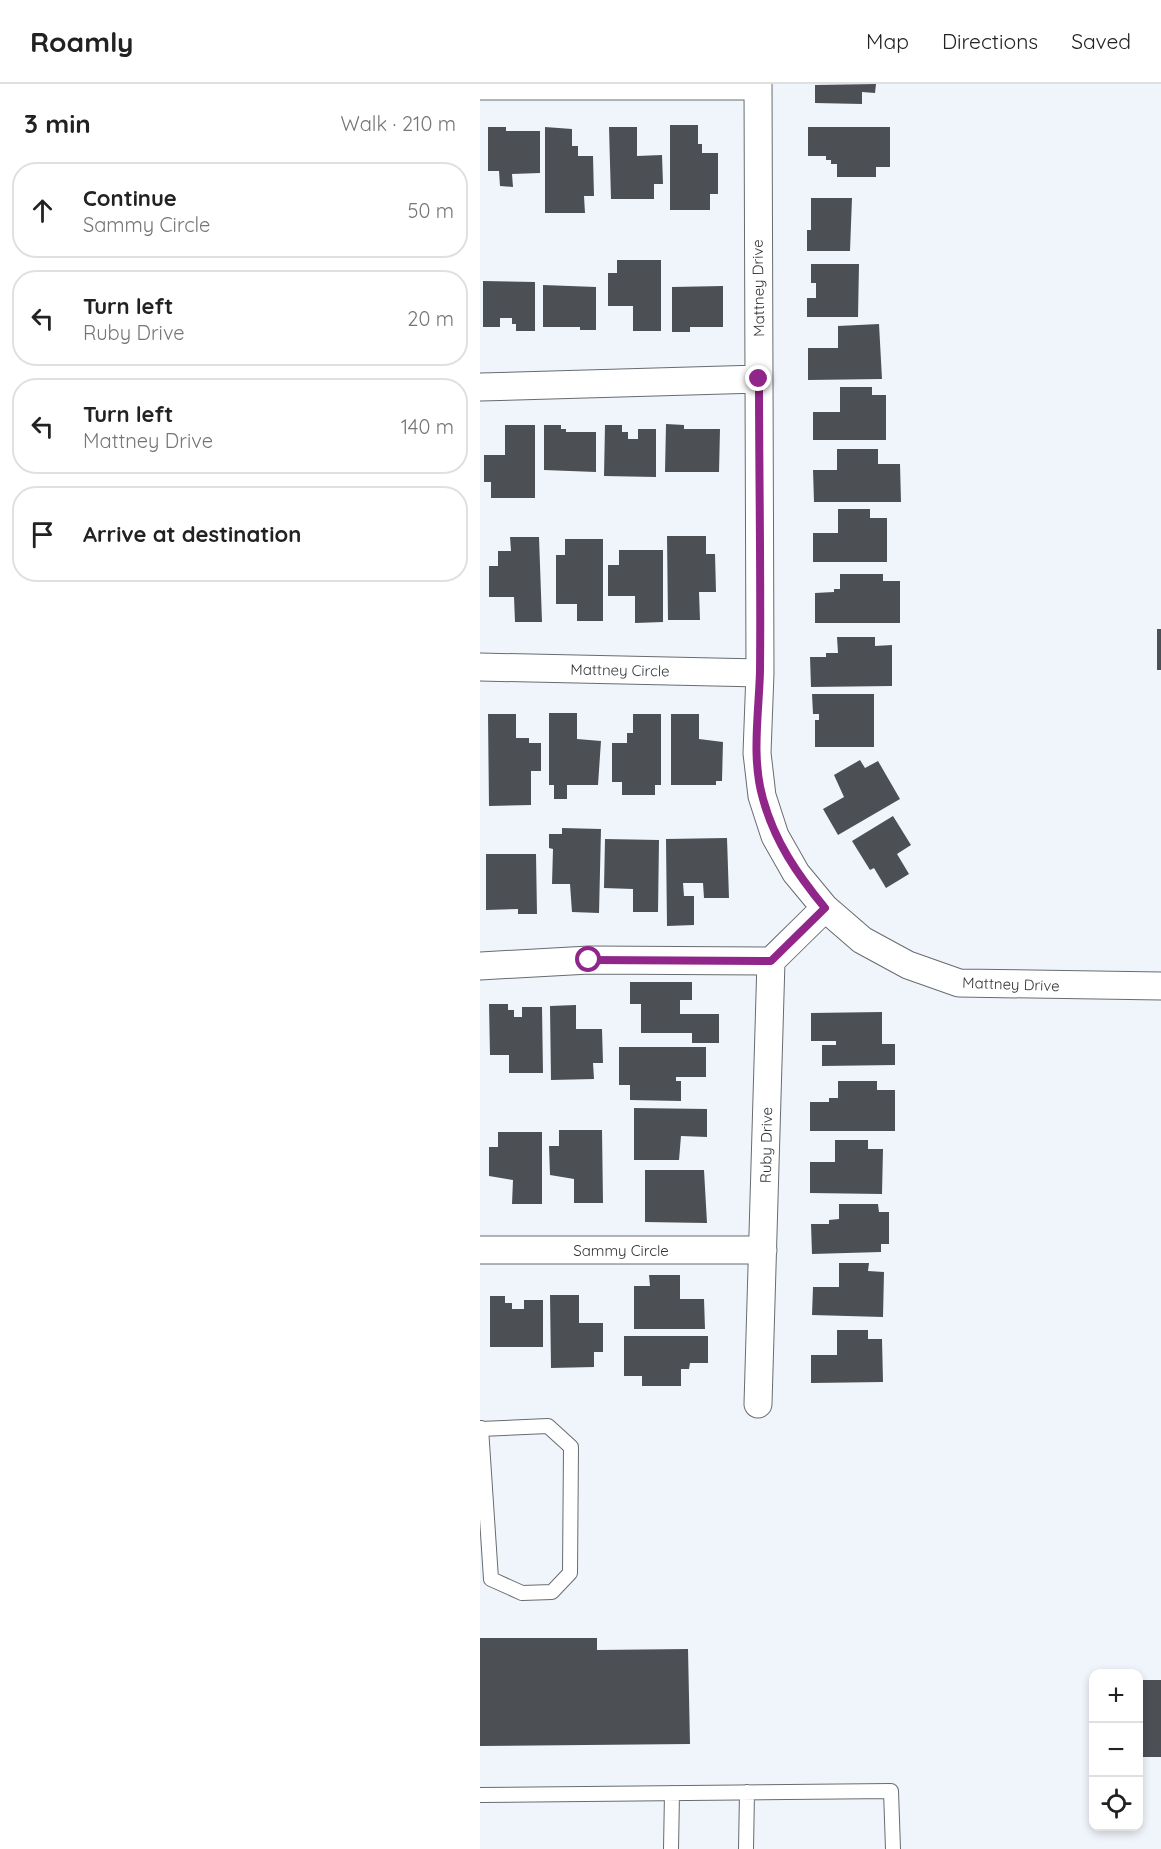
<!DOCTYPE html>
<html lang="en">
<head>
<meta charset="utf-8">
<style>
	:root { --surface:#fff; --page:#f6f6f6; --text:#222; --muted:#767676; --line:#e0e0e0 }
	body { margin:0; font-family:Quicksand,sans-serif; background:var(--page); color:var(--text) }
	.controls { position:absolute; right:18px; bottom:18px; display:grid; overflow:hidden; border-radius:12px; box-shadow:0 3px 9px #0003 }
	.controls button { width:54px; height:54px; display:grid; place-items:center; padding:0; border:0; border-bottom:2px solid var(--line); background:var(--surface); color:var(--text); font:30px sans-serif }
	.stop { position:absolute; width:18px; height:18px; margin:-14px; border:4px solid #91268a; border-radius:50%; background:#fff }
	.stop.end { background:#91268a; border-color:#fff; box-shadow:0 2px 6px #0008 }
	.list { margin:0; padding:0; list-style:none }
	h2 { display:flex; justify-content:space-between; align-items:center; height:78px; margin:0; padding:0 24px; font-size:26px }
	h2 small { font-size:20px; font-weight:400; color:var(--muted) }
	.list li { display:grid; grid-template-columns:39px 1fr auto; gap:18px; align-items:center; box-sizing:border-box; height:96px; margin:0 12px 12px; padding:0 12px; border:2px solid var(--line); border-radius:24px }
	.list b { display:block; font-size:22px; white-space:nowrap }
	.list p { margin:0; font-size:20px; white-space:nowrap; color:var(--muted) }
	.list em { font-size:20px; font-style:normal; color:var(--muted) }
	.icon { flex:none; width:33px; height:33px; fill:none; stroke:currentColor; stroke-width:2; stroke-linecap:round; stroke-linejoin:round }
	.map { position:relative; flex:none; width:681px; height:1765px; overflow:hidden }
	header { display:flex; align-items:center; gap:36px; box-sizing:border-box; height:84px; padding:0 30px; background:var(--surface); border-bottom:2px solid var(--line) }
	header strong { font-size:28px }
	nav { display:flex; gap:33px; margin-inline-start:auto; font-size:21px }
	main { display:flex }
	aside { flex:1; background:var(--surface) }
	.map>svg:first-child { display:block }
</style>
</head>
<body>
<header>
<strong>Roamly</strong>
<nav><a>Map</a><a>Directions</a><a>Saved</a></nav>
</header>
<main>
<aside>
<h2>3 min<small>Walk · 210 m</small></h2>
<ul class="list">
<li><svg class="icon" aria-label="ahead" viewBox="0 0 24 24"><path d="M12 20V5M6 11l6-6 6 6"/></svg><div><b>Continue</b><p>Sammy Circle</p></div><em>50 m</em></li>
<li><svg class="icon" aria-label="left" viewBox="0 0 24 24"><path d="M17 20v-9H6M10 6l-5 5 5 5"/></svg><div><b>Turn left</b><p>Ruby Drive</p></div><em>20 m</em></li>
<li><svg class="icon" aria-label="left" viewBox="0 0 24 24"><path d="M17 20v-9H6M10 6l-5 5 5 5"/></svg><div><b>Turn left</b><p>Mattney Drive</p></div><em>140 m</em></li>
<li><svg class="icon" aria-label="arrive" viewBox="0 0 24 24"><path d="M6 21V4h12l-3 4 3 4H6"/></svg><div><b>Arrive at destination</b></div></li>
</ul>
</aside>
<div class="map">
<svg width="681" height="1765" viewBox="0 0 681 1765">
	<rect width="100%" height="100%" fill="#f0f5fb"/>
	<!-- building -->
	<path fill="#4c5055" d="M396,0l-1,9 -13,-1v12l-47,-1v-18z
		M190,41h28v19h4v9h16v41h-8v16h-40z
		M8,43h18v4h34v42l-28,1 1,13 -13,-1 -1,-15h-11z
		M65,43l27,2v17h6v10h15l1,40h-10l1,17h-40z
		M129,43h28v29l25,-1 1,29h-9v15h-43z
		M328,43h82v40h-14v10h-39v-13h-6v-4h-5v-4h-18z
		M331,114h41l-2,53h-43v-21h4z
		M137,176h44v71h-28v-25h-25v-33h9z
		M331,180h48l-1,53h-51v-19h9v-15h-5z
		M3,197l52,1v49h-19v-7h-4v-6h-12v9h-17z
		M63,201l53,2v43h-16v-3h-37z
		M243,202v41h-33v5h-18v-45z
		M399,240l3,55 -74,1v-32h30v-22z
		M360,303h32v8h14v45h-73v-28h27z
		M186,340l18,1v4h36l-1,43h-54z
		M25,341h30v73h-44v-16h-7v-27h21z
		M64,341h17v4h5v3h30v40l-52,-2z
		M125,341h17v7h6v7h10v-10h18v48l-52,-1z
		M357,365h41v15h22l1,38h-87l-1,-32h24z
		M358,425h32v9h17v44h-74v-29h25z
		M187,452h39v18h9l1,38h-17l1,28h-32z
		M30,453h29l3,85h-27l-1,-25h-25v-31h9v-15h13z
		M85,455h38v82h-26v-17h-21v-49h9z
		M139,466h44v72l-28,1v-27h-27v-31h11z
		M360,490h43v7h17v42h-85v-30l19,-1v-3h6z
		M677,545h4v41h-4z
		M357,553h38v9l17,-1v41l-81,1 -1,-30h16v-4h12z
		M332,610h62v53h-59v-27h4v-6h-6z
		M69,629h28v26l24,2 -3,44h-31v14h-13v-14h-5z
		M8,630h28v24h13v5h12v28h-10v34l-42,1z
		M153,630h28v71h-6v10h-33v-13h-10v-39h15v-10h6z
		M191,630h28v25l24,3 -1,39h-6v4h-45z
		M380,676l5,8 13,-7 22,38 -62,36 -15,-26 21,-12 -10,-22z
		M413,732l18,29 -14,9 12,20 -23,14 -12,-20 -4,2 -18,-29z
		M82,744l39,1 -2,84 -27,-1 -2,-28h-18l1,-35 -4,-1v-14h13z
		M247,754l2,60h-25l-1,-15h-20l1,13h10v29l-27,1 -1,-87z
		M125,755l54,1 -1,72h-25v-23l-29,-1z
		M6,770h50l1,60h-19v-5l-32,1z
		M150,898h62v18h-12v14h39v29h-27v-10h-51v-29h-11z
		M9,920h19v6h6v7h8v-10h20l1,66h-34v-18h-19z
		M96,921v24h26l1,34h-10l1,16 -43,1 -1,-74z
		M402,928v32h13v21l-73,1v-21h14v-4h-25v-28z
		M139,963h87v30h-30v4h5v20l-51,-1v-15h-11z
		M358,997h39v9h18v41h-85v-29h19v-4h9z
		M154,1024l73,1v28l-26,-1 -2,24h-45z
		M79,1046h43l1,73h-29v-24l-24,-4 -1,-29h10z
		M18,1048h44v72h-30l1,-24 -24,-4v-29h9z
		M355,1056h33v9h15l-1,45 -72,-1v-31h25z
		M165,1086h59l3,53 -62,-1z
		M359,1120h39l1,8h10v32h-8v8l-69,2 -1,-30h18v-4l10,-1z
		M359,1179h30l-1,8 16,1 -1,45 -71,-2 1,-28h26z
		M169,1191h31v24h24l1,30h-71v-43h16z
		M70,1211h29v28h24v29h-9v15l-43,1z
		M10,1212h15v7h7v6h12v-9h19v47h-53z
		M357,1246h31v9h14l1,43 -72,1v-28h26z
		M144,1252h84v27h-18l-1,6h-8v17h-39v-10h-18z
		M0,1554h117v12l91,-1 2,95 -210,2z
		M658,1596h23v77h-23z"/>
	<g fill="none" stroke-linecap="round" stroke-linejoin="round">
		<defs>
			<path id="service" d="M0,1345l68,-3 23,21 -1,126 -18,19 -30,1 -31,-14 -10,-151
				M0,1711l411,-4 2,58
				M191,1765l1,-56
				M266,1765l1,-57"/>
			<path id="minor" d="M278,0l2,589 -3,80 5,43 13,40 21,37 29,35 37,32 46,25 51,18 202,3
				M0,2h278
				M0,303l279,-8
				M0,583l280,6
				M0,882l109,-6 182,1
				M0,1166h283
				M278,1320l13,-443 54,-53"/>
		</defs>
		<!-- service casing -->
		<use href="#service" stroke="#676c70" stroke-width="16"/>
		<!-- minor casing -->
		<use href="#minor" stroke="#676c70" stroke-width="29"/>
		<!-- service -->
		<use href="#service" stroke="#fff" stroke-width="14"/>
		<!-- minor -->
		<use href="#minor" stroke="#fff" stroke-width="27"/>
	</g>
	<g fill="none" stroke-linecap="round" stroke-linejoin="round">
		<!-- route -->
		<path stroke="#91268a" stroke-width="8" d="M109,876l182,1 54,-53c-28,-34 -50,-66 -62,-109 -12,-41 -4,-87 -3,-128 1,-97 -1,-195 -1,-292"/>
	</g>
	<g text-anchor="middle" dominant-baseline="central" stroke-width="6" stroke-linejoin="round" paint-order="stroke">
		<!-- street labels -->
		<g font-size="15" fill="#323537" stroke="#fff">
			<text transform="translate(278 204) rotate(-91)">Mattney Drive</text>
			<text transform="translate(140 586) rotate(1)">Mattney Circle</text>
			<text transform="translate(531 900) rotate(2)">Mattney Drive</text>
			<text transform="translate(286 1061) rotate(-89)">Ruby Drive</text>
			<text x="141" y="1166">Sammy Circle</text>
		</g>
	</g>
</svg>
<div class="controls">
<button>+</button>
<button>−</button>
<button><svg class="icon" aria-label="locate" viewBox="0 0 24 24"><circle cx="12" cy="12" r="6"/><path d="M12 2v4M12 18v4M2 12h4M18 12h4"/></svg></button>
</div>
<div class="stop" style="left:109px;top:876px"></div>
<div class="stop end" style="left:279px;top:295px"></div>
</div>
</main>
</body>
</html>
